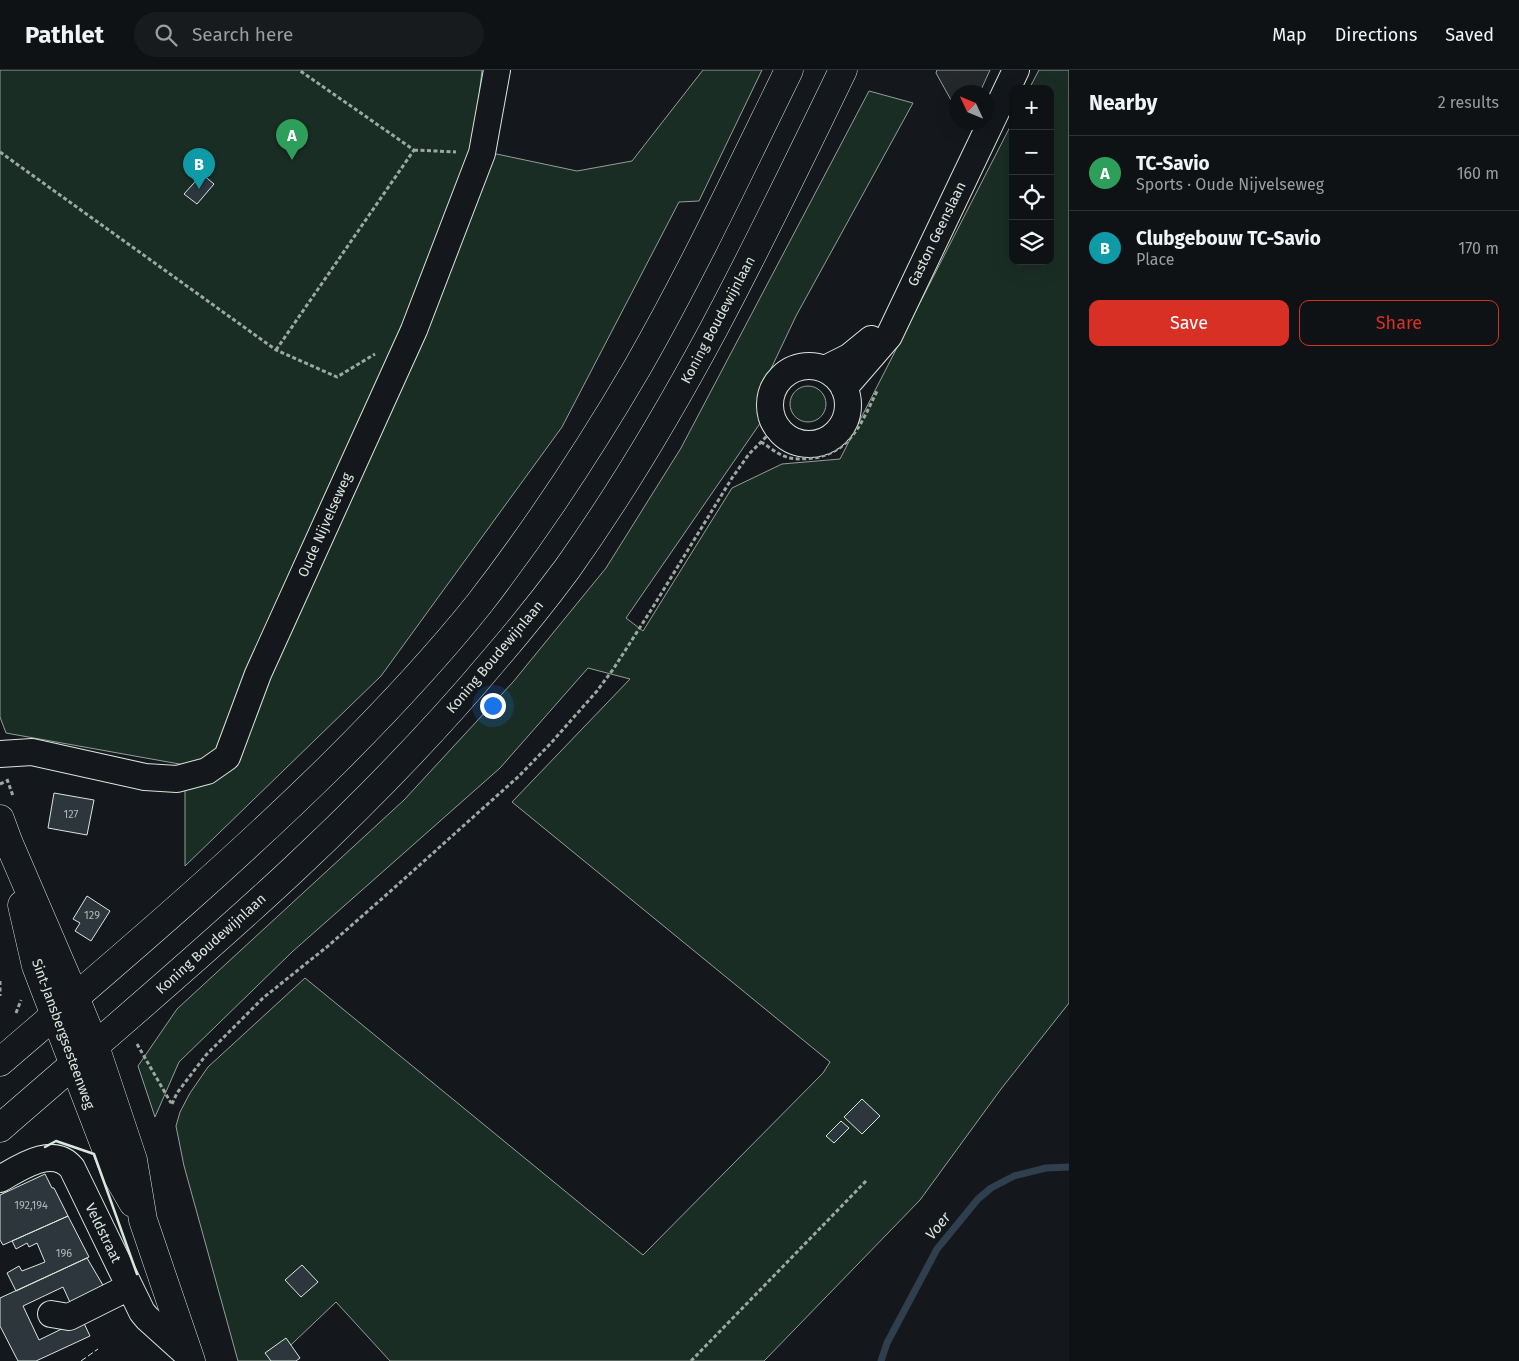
<!DOCTYPE html>
<html lang="en">
<head>
<meta charset="utf-8">
<style>
	:root { --surface:#0f1215; --page:#181b1e; --text:#f1f3f6; --muted:#9b9ea0; --line:#2f3234; --accent:#d93025 }
	body { margin:0; font-family:"Fira Sans",sans-serif; background:var(--page); color:var(--text) }
	.controls { position:absolute; right:15px; top:15px; display:grid; overflow:hidden; border-radius:10px; box-shadow:0 5px 20px #0002 }
	.controls button { width:45px; height:45px; display:grid; place-items:center; padding:0; border:0; border-bottom:1px solid var(--line); background:var(--surface); color:var(--text); font:25px sans-serif }
	.compass { position:absolute; left:949px; top:15px; width:45px; height:45px; border-radius:50%; background:var(--surface); box-shadow:0 5px 20px #0002; rotate:314deg }
	.you { position:absolute; left:492px; top:635px; width:18px; height:18px; margin:-12px; border:4px solid #fff; border-radius:50%; background:#1a73e8; box-shadow:0 0 0 8px #1a73e833 }
	.badge { display:grid; place-items:center; width:32px; height:32px; border-radius:50%; background:var(--accent); color:#fff; font-size:16px; font-weight:700 }
	.pin { position:absolute; translate:-50% -41px; filter:drop-shadow(0 1px 2px #0008) }
	.pin::after { content:''; position:absolute; top:26px; width:18px; height:15px; background:inherit; clip-path:polygon(0 0,100% 0,50% 100%) }
	.list { margin:0; padding:0; list-style:none }
	h2 { display:flex; justify-content:space-between; align-items:center; height:65px; margin:0; padding:0 20px; font-size:21px }
	h2 small { font-size:16px; font-weight:400; color:var(--muted) }
	.list li { display:grid; grid-template-columns:32px 1fr auto; gap:15px; align-items:center; box-sizing:border-box; height:75px; padding:0 20px; border-top:1px solid var(--line) }
	.list b { display:block; font-size:19px; white-space:nowrap }
	.list p { margin:0; font-size:16px; white-space:nowrap; color:var(--muted) }
	.list em { font-size:16px; font-style:normal; color:var(--muted) }
	.actions { display:flex; gap:10px; padding:15px 20px }
	.actions a { flex:1; padding:11px 0; border:1px solid var(--accent); border-radius:10px; text-align:center; font-size:18px; color:var(--accent) }
	.actions .main { background:var(--accent); color:#fff }
	.icon { flex:none; width:28px; height:28px; fill:none; stroke:currentColor; stroke-width:2; stroke-linecap:round; stroke-linejoin:round }
	.map { position:relative; flex:none; width:1069px; height:1291px; overflow:hidden }
	header { display:flex; align-items:center; gap:30px; box-sizing:border-box; height:70px; padding:0 25px; background:var(--surface); border-bottom:1px solid var(--line) }
	header strong { font-size:24px }
	nav { display:flex; gap:28px; margin-inline-start:auto; font-size:18px }
	.search { width:350px; height:45px; background:var(--page); display:flex; align-items:center; gap:12px; box-sizing:border-box; padding:0 18px; border-radius:28px; color:var(--muted); font-size:19px }
	main { display:flex }
	aside { flex:1; background:var(--surface) }
	.map>svg:first-child { display:block }
</style>
</head>
<body>
<header>
<strong>Pathlet</strong>
<div class="search"><svg class="icon" aria-label="search" viewBox="0 0 24 24"><circle cx="10" cy="10" r="6"/><path d="M15 15l6 6"/></svg>Search here</div>
<nav><a>Map</a><a>Directions</a><a>Saved</a></nav>
</header>
<main>
<div class="map">
<svg width="1069" height="1291" viewBox="0 0 1069 1291">
	<rect width="100%" height="100%" fill="#14181c"/>
	<!-- green -->
	<path fill="#1a2d24" stroke="#939e99" d="M0,0h482l-9,79 104,22 55,-10 71,-91h59l-63,131 -20,1 -117,225 -181,249 -196,190v-101l-179,-32 -6,-16z
		M1039,0h30v933l-68,86 -81,111 -156,161h-374l-54,-59 -62,59h-36l-54,-195 -8,-40 4,-14 10,-19 18,-26 97,-89 338,277 180,-182 7,-11 -318,-260 118,-123 -42,-11 -88,100 -208,184 -113,110 -24,55 -17,-51 39,-57 227,-209 109,-118 93,-114 75,-120 188,-357 44,12 -117,213 -37,78 2,28 -135,196 17,13 89,-143 50,-24 58,-5 173,-338v140h37v-172h-21z
		M790 334a18 18 0 1 1 36 0a18 18 0 1 1-36 0Z"/>
	<!-- parking -->
	<path fill="#24282b" stroke="#939e99" d="M937,0h53l-10,22h-24v17l-20,-36z"/>
	<g fill="none" stroke-linecap="round" stroke-linejoin="round">
		<!-- stream -->
		<path stroke="#2f3f4d" stroke-width="7" d="M881,1291l6,-18 50,-94 41,-50 13,-11 23,-12 32,-8 23,-1"/>
	</g>
	<!-- building -->
	<path fill="#2c363c" stroke="#d8e6dc" d="M202,104l12,10 -17,20 -13,-10z
		M54,723l40,7 -7,35 -39,-7z
		M87,826l23,15 -19,30 -16,-10 5,-8 -7,-4z
		M862,1029l18,17 -18,18 -18,-17z
		M841,1051l8,7 -15,15 -8,-7z
		M45,1104l7,14h2l14,28 -65,29 -3,-5v-45z
		M68,1146l21,41 -73,34 -9,-18 12,-7 3,5 23,-9 -8,-19 -8,4 -2,-4 -11,6 -4,-8z
		M87,1188l20,34 -34,17 -10,-22 -40,19 16,34 43,-21 8,17 -54,25h-18l-18,-35v-28z
		M302,1195l16,17 -17,15 -16,-17z
		M286,1268l14,20 -4,3h-25l-6,-8z"/>
	<g fill="none" stroke-linecap="round" stroke-linejoin="round">
		<defs>
			<path id="minor" d="M770 335a39 39 0 1 1 78 0a39 39 0 1 1-78 0Z
				M825,299l24,-12 22,-18
				M844,318l45,-52 127,-266
				M0,684l32,-2 113,25 32,2 30,-8 20,-14 31,-83 156,-344 68,-177 15,-83
				M0,1109c21,-12 53,-34 72,-11l70,144 5,6 42,38
				M51,1244l18,3 60,-30"/>
			<path id="major" d="M0,749l8,22 67,156 20,49 38,114 10,60 48,141
				M22,835l14,61 79,206 18,31"/>
			<path id="highway" d="M0,992c114,-98 229,-195 336,-301 50,-50 99,-102 143,-157 58,-75 110,-154 158,-236 55,-96 103,-198 152,-298
				M0,1058c171,-149 348,-293 494,-468 25,-29 50,-60 73,-91 111,-156 193,-327 276,-499"/>
		</defs>
		<!-- minor casing -->
		<use href="#minor" stroke="#d8e6dc" stroke-width="28"/>
		<!-- major casing -->
		<use href="#major" stroke="#d8e6dc" stroke-width="29"/>
		<!-- highway casing -->
		<use href="#highway" stroke="#d8e6dc" stroke-width="29"/>
		<!-- path -->
		<path stroke="#9da8a2" stroke-width="3" stroke-dasharray="4 2.5" stroke-linecap="butt" d="M414,80l42,2
			M0,82l276,198 61,27 38,-23
			M276,280l138,-200 -115,-80
			M761,372c7,4 15,11 23,14 9,4 20,3 30,2 37,-6 48,-36 63,-67
			M7,709l6,17
			M0,714l7,-3
			M0,911v15
			M16,943l5,-13
			M137,974l34,59
			M172,1034l5,-11 29,-38 57,-57 65,-52 57,-50 134,-120 32,-33 46,-52 17,-23 39,-61 79,-129 17,-24 27,-27
			M691,1291l176,-181"/>
		<!-- minor -->
		<use href="#minor" stroke="#14181c" stroke-width="26"/>
		<!-- major -->
		<use href="#major" stroke="#14181c" stroke-width="28"/>
		<!-- highway -->
		<use href="#highway" stroke="#14181c" stroke-width="28"/>
		<!-- fence -->
		<path stroke="#d8e6dc" stroke-width="1" stroke-dasharray="6 2.5" stroke-linecap="butt" d="M81,1291l17,-12"/>
		<!-- wall -->
		<path stroke="#d8e6dc" stroke-width="2.5" d="M45,1077l11,-6 38,13 43,120"/>
	</g>
	<g text-anchor="middle" dominant-baseline="central" stroke-width="4" stroke-linejoin="round" paint-order="stroke">
		<!-- number labels -->
		<g font-size="11" fill="#adbab4">
			<text x="71" y="744">127</text>
			<text x="92" y="845">129</text>
			<text x="31" y="1135">192,194</text>
			<text x="64" y="1183">196</text>
		</g>
		<!-- street labels -->
		<g font-size="14" fill="#d8e6dc" stroke="#14181c">
			<text transform="translate(937 164) rotate(-64)">Gaston Geenslaan</text>
			<text transform="translate(718 250) rotate(-62)">Koning Boudewijnlaan</text>
			<text transform="translate(325 455) rotate(-66)">Oude Nijvelseweg</text>
			<text transform="translate(495 587) rotate(-50)">Koning Boudewijnlaan</text>
			<text transform="translate(211 874) rotate(-42)">Koning Boudewijnlaan</text>
			<text transform="translate(63 964) rotate(70)">Sint-Jansbergsesteenweg</text>
			<text transform="translate(103 1163) rotate(64)">Veldstraat</text>
		</g>
		<!-- water labels -->
		<g font-size="15" font-style="italic" fill="#d8e6dc" stroke="#14181c">
			<text transform="translate(938 1156) rotate(-51)">Voer</text>
		</g>
	</g>
</svg>
<div class="controls">
<button>+</button>
<button>−</button>
<button><svg class="icon" aria-label="locate" viewBox="0 0 24 24"><circle cx="12" cy="12" r="6"/><path d="M12 2v4M12 18v4M2 12h4M18 12h4"/></svg></button>
<button><svg class="icon" aria-label="layers" viewBox="0 0 24 24"><path d="M12 4l9 5-9 5-9-5zM3 14l9 5 9-5"/></svg></button>
</div>
<svg class="compass" viewBox="-18 -18 36 36"><path d="M0-13l5 13h-10z" fill="#e53935"/><path d="M0 13l5-13h-10z" fill="#9b9ea0"/></svg>
<div class="you"></div>
<div class="pin badge" style="left:292px;top:90px;background:#2e9e5b">A</div>
<div class="pin badge" style="left:199px;top:119px;background:#0f9aa8">B</div>
</div>
<aside>
<h2>Nearby<small>2 results</small></h2>
<ul class="list">
<li><span class="badge" style="background:#2e9e5b">A</span><div><b>TC-Savio</b><p>Sports · Oude Nijvelseweg</p></div><em>160 m</em></li>
<li><span class="badge" style="background:#0f9aa8">B</span><div><b>Clubgebouw TC-Savio</b><p>Place</p></div><em>170 m</em></li>
</ul>
<div class="actions"><a class="main">Save</a><a>Share</a></div>
</aside>
</main>
</body>
</html>
